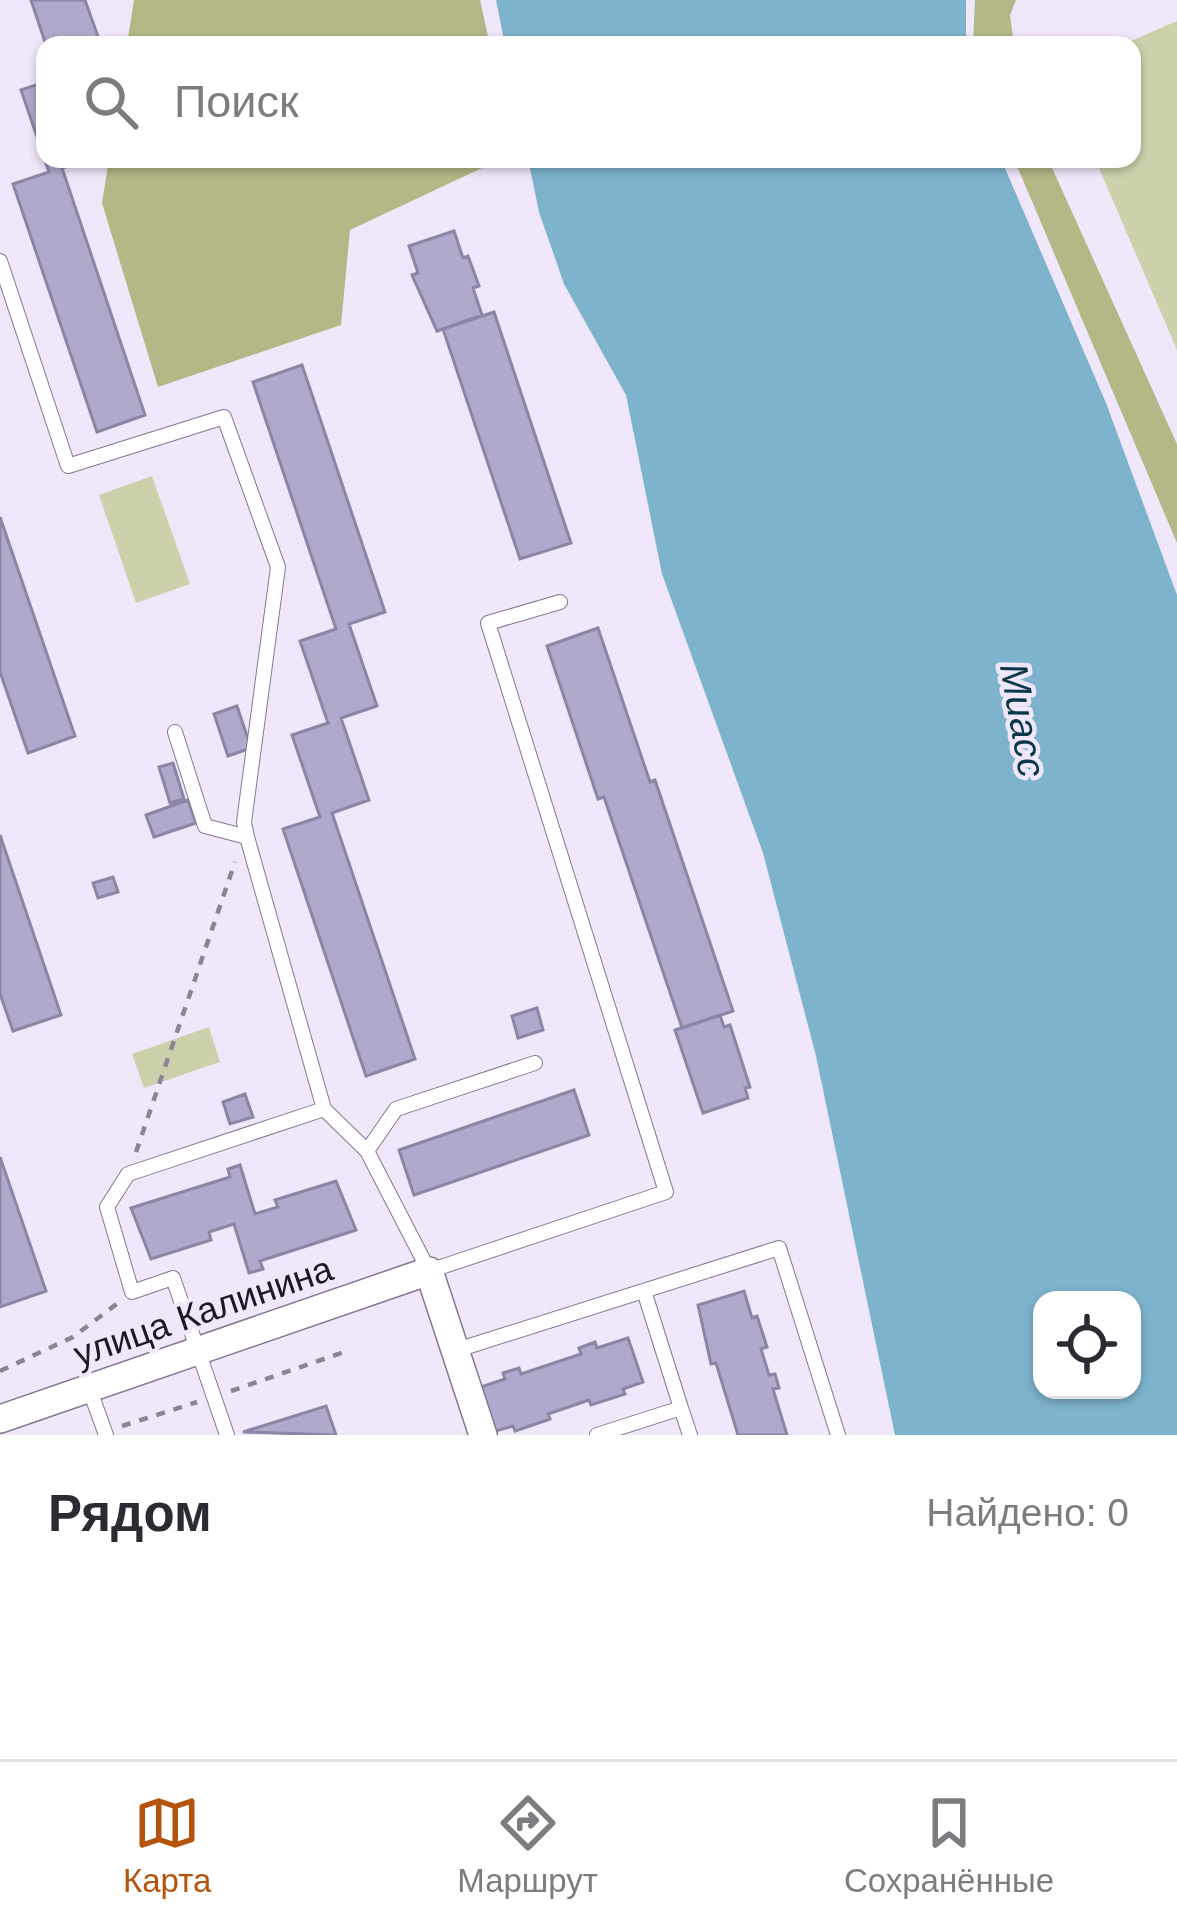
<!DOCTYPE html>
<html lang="ru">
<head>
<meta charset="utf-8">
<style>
	:root { --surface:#fff; --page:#f7f7f7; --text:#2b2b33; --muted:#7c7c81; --line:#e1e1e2; --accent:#b45309 }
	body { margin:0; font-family:Arial,sans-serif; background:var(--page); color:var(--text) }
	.controls { position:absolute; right:36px; bottom:36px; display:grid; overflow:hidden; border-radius:24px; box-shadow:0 3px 9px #0004 }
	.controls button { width:108px; height:108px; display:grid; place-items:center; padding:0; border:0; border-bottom:3px solid var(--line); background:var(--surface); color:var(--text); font:60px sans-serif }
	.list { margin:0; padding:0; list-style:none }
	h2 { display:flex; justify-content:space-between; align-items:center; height:156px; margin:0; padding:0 48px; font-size:51px }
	h2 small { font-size:39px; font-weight:400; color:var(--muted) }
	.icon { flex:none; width:66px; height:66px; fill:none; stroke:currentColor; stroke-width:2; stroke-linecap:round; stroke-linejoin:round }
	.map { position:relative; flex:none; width:1177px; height:1435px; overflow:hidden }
	.search { position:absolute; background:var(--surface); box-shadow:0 3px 9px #0004; left:36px; right:36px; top:36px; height:132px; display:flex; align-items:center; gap:30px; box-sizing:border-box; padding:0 42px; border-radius:24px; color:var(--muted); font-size:45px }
	.sheet { height:324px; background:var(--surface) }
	nav { display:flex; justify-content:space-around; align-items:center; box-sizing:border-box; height:168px; border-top:3px solid var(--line); background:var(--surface); font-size:33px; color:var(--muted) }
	nav a { display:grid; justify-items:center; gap:6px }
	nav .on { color:var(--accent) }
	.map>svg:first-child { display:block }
</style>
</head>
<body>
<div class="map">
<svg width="1177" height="1435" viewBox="0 0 1177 1435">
	<rect width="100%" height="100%" fill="#f1e7fb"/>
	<!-- green -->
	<path fill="#ccd0ab" d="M1177,21v329l-82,-191h37v-114h-10z
		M152,476l38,108 -54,19 -37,-108z
		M209,1027l11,35 -76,26 -12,-34z"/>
	<!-- forest -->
	<path fill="#b3b886" d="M134,0h346l10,45h-363z
		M975,0h41l-6,15 4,30h-41z
		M109,159h392l-151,71 -9,95 -183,62 -56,-184z
		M1014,159h34l129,285v99z"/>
	<!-- water -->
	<path fill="#7eb3cd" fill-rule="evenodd" d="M496,0h470v45h-461z
		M528,159h473l105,244 71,192v840h-282l-79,-379 -53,-203 -101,-279 -36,-179 -62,-111 -25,-72zM1042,1300h90v90h-90z"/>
	<!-- building -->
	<path fill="#b0a9cb" stroke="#8c86a6" stroke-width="3" d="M31,0h54l16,45h-55z
		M45,82v77h44l-27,9 83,247 -48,17 -84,-248 36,-12 -28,-82z
		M454,231l9,27 5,-2 11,30 -6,2 9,27 -45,16 -25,-56 6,-2 -9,-27z
		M494,312l77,231 -51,16 -77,-230z
		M302,365l83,247 -36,12 28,82 -36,12 28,82 -37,13 83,246 -49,17 -83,-247 37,-12 -28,-82 36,-12 -28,-82 36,-12 -83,-247z
		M0,517l75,219 -47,17 -28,-81z
		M598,628l52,154 5,-2 78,231 -51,17 -78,-231 -6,2 -51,-153z
		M237,706l14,42 -23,8 -14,-42z
		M173,763l11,36 -14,4 -11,-36z
		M188,800l8,23 -42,14 -8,-22z
		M0,835l61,180 -48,16 -13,-37z
		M113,877l5,15 -20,6 -5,-15z
		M537,1008l6,22 -25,8 -6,-22z
		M720,1015l4,12 6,-2 20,62 -5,1 3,10 -45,15 -28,-83z
		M574,1090l15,45 -175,60 -15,-45z
		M245,1094l8,23 -23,7 -7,-22z
		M0,1157l46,134 -46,16z
		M240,1165l15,49 23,-7 -3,-7 61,-19 20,49 -96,31 3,8 -14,4 -15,-49 -25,8 2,8 -60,19 -20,-51 99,-31 -2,-8z
		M744,1291l8,27 5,-2 10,31 -6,2 8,26 6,-1 4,14 -6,1 14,46h-49l-22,-72 -5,1 -13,-59z
		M628,1338l15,44 -20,7 2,5 -34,11 -2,-5 -41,14 2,5 -35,12 -2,-5 -21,6 -14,-44 27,-9 -2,-6 16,-5 2,6 60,-20 -2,-6 16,-6 2,6z
		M326,1406l10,29 -93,-3z"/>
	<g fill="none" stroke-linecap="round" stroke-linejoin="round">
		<defs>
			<path id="lane" d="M0,261l68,205 156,-49 54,150 -34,255 3,15 77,272 43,42 62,120 237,-79 -178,-569 72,-21
				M175,732l30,94 42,11
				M367,1151l29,-42 139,-46
				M457,1350l322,-102 59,187
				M89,1388l17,47
				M681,1408l9,27
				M227,1435l-54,-157 -41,14 -25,-85 21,-33 196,-65
				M597,1435l84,-27 -37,-117"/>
			<path id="street" d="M0,1419l429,-148 54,164"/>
		</defs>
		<!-- lane casing -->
		<use href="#lane" stroke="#857693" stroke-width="16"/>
		<!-- street casing -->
		<use href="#street" stroke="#857693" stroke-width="30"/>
		<!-- path -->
		<path stroke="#8c8494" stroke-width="4.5" stroke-dasharray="9 9" stroke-linecap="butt" d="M136,1152l99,-290
			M0,1371l73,-34 45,-34
			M231,1391l119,-41
			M122,1426l75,-24"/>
		<!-- lane -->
		<use href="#lane" stroke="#fff" stroke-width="14"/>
		<!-- street -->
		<use href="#street" stroke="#fff" stroke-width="27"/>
	</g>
	<g text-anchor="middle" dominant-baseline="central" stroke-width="9" stroke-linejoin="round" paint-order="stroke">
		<!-- street labels -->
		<g font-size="36" fill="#1e1824" stroke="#f1e7fb">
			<text transform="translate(203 1311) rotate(-19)">улица Калинина</text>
		</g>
		<!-- water labels -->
		<g font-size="39" font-style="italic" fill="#0a384b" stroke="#f1e7fb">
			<text transform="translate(1023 720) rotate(80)">Миасс</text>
		</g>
	</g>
</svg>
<div class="controls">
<button><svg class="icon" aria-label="locate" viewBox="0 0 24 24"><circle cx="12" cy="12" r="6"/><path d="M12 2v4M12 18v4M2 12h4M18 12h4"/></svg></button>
</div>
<div class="search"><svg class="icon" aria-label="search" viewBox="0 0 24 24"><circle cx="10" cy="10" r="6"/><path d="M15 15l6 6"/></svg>Поиск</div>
</div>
<section class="sheet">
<h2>Рядом<small>Найдено: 0</small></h2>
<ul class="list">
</ul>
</section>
<nav>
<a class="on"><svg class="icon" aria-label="map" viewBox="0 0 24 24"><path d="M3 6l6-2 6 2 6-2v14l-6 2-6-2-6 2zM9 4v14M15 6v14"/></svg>Карта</a>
<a><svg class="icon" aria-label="directions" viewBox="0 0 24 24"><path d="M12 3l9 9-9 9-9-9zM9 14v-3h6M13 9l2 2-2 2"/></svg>Маршрут</a>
<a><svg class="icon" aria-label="saved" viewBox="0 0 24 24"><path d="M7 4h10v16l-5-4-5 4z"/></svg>Сохранённые</a>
</nav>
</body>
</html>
